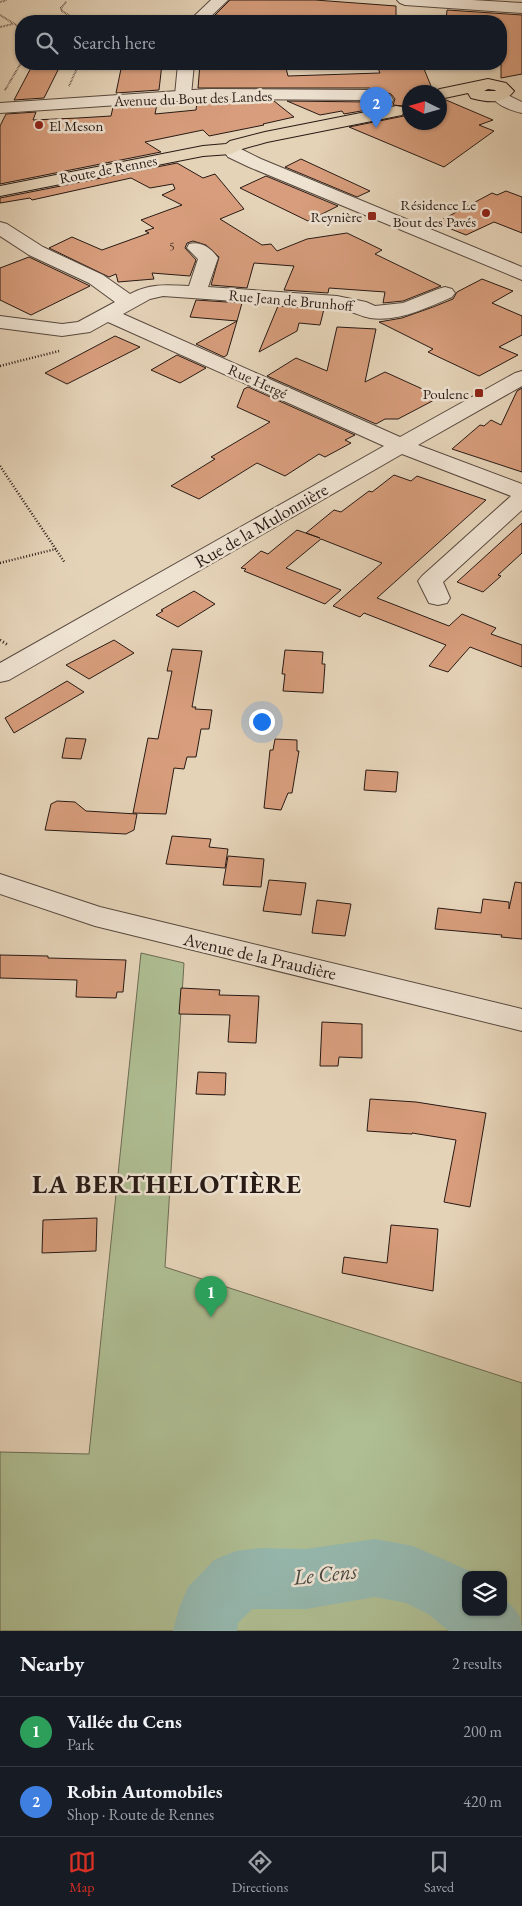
<!DOCTYPE html>
<html lang="en">
<head>
<meta charset="utf-8">
<style>
	:root { --surface:#171b24; --page:#242831; --text:#f1f3f6; --muted:#9ea1a6; --line:#363941; --accent:#d93025 }
	body { margin:0; font-family:"EB Garamond",serif; background:var(--page); color:var(--text) }
	.controls { position:absolute; right:15px; bottom:15px; display:grid; overflow:hidden; border-radius:10px; box-shadow:0 1px 4px #0004 }
	.controls button { width:45px; height:45px; display:grid; place-items:center; padding:0; border:0; border-bottom:1px solid var(--line); background:var(--surface); color:var(--text); font:25px sans-serif }
	.compass { position:absolute; left:402px; top:85px; width:45px; height:45px; border-radius:50%; background:var(--surface); box-shadow:0 1px 4px #0004; rotate:275deg }
	.you { position:absolute; left:261px; top:721px; width:18px; height:18px; margin:-12px; border:4px solid #fff; border-radius:50%; background:#1a73e8; box-shadow:0 0 0 8px #1a73e833 }
	.badge { display:grid; place-items:center; width:32px; height:32px; border-radius:50%; background:var(--accent); color:#fff; font-size:16px; font-weight:700 }
	.pin { position:absolute; translate:-50% -41px; filter:drop-shadow(0 1px 2px #0008) }
	.pin::after { content:''; position:absolute; top:26px; width:18px; height:15px; background:inherit; clip-path:polygon(0 0,100% 0,50% 100%) }
	.list { margin:0; padding:0; list-style:none }
	h2 { display:flex; justify-content:space-between; align-items:center; height:65px; margin:0; padding:0 20px; font-size:21px }
	h2 small { font-size:16px; font-weight:400; color:var(--muted) }
	.list li { display:grid; grid-template-columns:32px 1fr auto; gap:15px; align-items:center; box-sizing:border-box; height:70px; padding:0 20px; border-top:1px solid var(--line) }
	.list b { display:block; font-size:19px; white-space:nowrap }
	.list p { margin:0; font-size:16px; white-space:nowrap; color:var(--muted) }
	.list em { font-size:16px; font-style:normal; color:var(--muted) }
	.icon { flex:none; width:28px; height:28px; fill:none; stroke:currentColor; stroke-width:2; stroke-linecap:round; stroke-linejoin:round }
	.map { position:relative; flex:none; width:522px; height:1631px; overflow:hidden }
	.search { position:absolute; background:var(--surface); box-shadow:0 1px 4px #0004; left:15px; right:15px; top:15px; height:55px; display:flex; align-items:center; gap:12px; box-sizing:border-box; padding:0 18px; border-radius:20px; color:var(--muted); font-size:19px }
	.sheet { height:205px; background:var(--surface) }
	nav { display:flex; justify-content:space-around; align-items:center; box-sizing:border-box; height:70px; border-top:1px solid var(--line); background:var(--surface); font-size:14px; color:var(--muted) }
	nav a { display:grid; justify-items:center; gap:2px }
	nav .on { color:var(--accent) }
	.map>svg:first-child { display:block }
</style>
</head>
<body>
<div class="map">
<svg width="522" height="1631" viewBox="0 0 522 1631">
	<rect width="100%" height="100%" fill="#e5d3b8"/>
	<filter id="stains"><feTurbulence type="fractalNoise" baseFrequency=".004" numOctaves="4"/><feColorMatrix values="0 0 0 0 .2 0 0 0 0 .09 0 0 0 0 .02 0 0 0 .5 -.17"/></filter>
	<radialGradient id="worn" r=".72"><stop offset=".6" stop-color="#630" stop-opacity="0"/><stop offset="1" stop-color="#630" stop-opacity=".3"/></radialGradient>
	<!-- green -->
	<path fill="#afbe93" stroke="#6c6c54" fill-rule="evenodd" d="M141,953l43,10 -19,304 357,116v248h-522v-179l89,2zM466,1575h37v37h-37z"/>
	<g fill="none" stroke-linecap="round" stroke-linejoin="round">
		<!-- river -->
		<path fill="#96b8ae" fill-rule="evenodd" d="M375,1539l38,7 59,26 4,3h-10v37h37v-14c12,10 19,17 19,33h-73l-21,-17 -22,-11 -31,-6 -69,12h-54l-14,14 -1,8h-64l6,-23 9,-21 26,-27 22,-9 24,-3 46,1z"/>
	</g>
	<!-- building -->
	<path fill="#d79d7c" stroke="#281a15" d="M230,0h85l81,6v15h-56l-1,-3 -76,3 -48,-6z
		M447,10l75,5v59l-21,4v-57h-55z
		M33,64h28l-17,34 -30,2z
		M122,64h40l-3,26 -43,3z
		M200,64h21v1l18,3h29v-4h17l3,12 92,-3 -4,-9h46l9,22 -13,2 11,4h-19v30h30v-21l6,-1 47,20 -14,5 15,6 -50,36 -95,-40 55,-11 2,-4 -2,-6 -11,-1 2,-6 -4,-5 -22,-6h-171z
		M274,101l20,16 -31,7 1,1 -55,11 -6,-6 -58,12 16,10 -161,32v-58l6,-12 30,-2 -3,8 45,-2 33,-2 2,-9 44,-3 -2,10 41,-4 1,-8z
		M287,101l81,1 16,5 -40,7 -2,-3 -22,4z
		M301,159l69,32 -13,6 -72,-30z
		M177,163l26,15 12,-4 29,35 -24,10 42,26 9,-1 6,7 30,-12 40,-6 35,17 -7,4 66,32 -38,15 -20,2 2,-11 -56,-4 -1,5 -44,-3 10,-24 -40,-3 -7,25 -36,-3 8,-28 -13,-12 -13,-4 -6,2 -2,5 11,12 -6,16 -38,-3 2,6 -36,3 -2,-8 -7,3 -60,-29 23,-11 30,13 47,-17 -4,-2 9,-3 -13,-8 41,-15 -20,-10 13,-6 -2,-5 -23,4 -19,-10 -99,22 -2,-2 -30,5v-5z
		M266,176l72,30 -30,15 -68,-33z
		M506,191l16,6v36l-28,-11 -28,13 -30,-12 56,-30 5,2z
		M29,257l59,28 2,1 -59,29 -31,-15v-32z
		M482,279l31,12 -21,12 30,13v19l-23,12 19,8 -39,21 -51,-24 5,-3 -54,-27 23,-4 31,-11 20,-8 4,-7z
		M196,300l46,3 -5,18 -47,-4z
		M278,306l46,3 -4,16 -21,-2 -2,8 -38,21z
		M237,321l-10,34 -3,2 -28,-13z
		M337,327l39,2 -11,53 20,-10 55,25 -42,22h-13l-9,5 -109,-48 29,-18 31,13z
		M115,336l25,11 -73,37 -22,-11z
		M177,355l29,13 -26,15 -29,-13z
		M248,387l107,48 -10,5 6,3 -26,14 -6,-3 -34,22 -28,-13 -58,36 -28,-13 44,-27 -4,-2 59,-35 -33,-15 7,-18z
		M522,388v84l-70,-23 28,-24 4,1 7,-6 10,5 16,-34z
		M394,475l17,6 6,-5 69,24 -109,98 72,28 13,-12 34,14 -5,6 31,11v22l-52,-20 -22,25 -19,-6 17,-21 -82,-32 -4,4 -27,-11 49,-43 -61,-24 -35,29 55,22 -16,14 -81,-33 2,-2 -5,-1 20,-17 7,3 29,-24 23,8 -14,-5 28,-23 7,2 28,-21 3,1z
		M522,523v30l-24,22 3,1 -18,16 -26,-10z
		M194,591l21,13 -37,23 -22,-12 7,-4 -2,-1z
		M114,640l20,13 -45,26 -23,-14z
		M172,649l30,2 -10,56h4l-1,2 17,1 -3,19h-8l-5,28h-9l-3,12 -10,-1 -8,46 -33,-1 15,-75 10,1 14,-68h-5z
		M285,650l38,2 -1,12h3l-2,29 -40,-2 2,-17h-3z
		M67,681l17,11 -70,41 -9,-15z
		M66,738l20,1 -5,20 -19,-1z
		M275,739l22,1v11h2l-7,42h-4l-7,17 -17,-2 6,-58h3z
		M366,770l32,2 -2,20 -32,-2z
		M57,801l18,1 11,9 51,3 -3,16 -8,4 -81,-4 6,-26z
		M172,836l39,3 -2,8 19,2 -3,19 -59,-4z
		M228,856l36,3 -3,28 -38,-2z
		M269,880l37,3 -5,32 -38,-4z
		M515,882l7,1v56l-21,-2 1,-2 -67,-6 3,-21 43,5 2,-14 26,3v7z
		M317,900l34,4 -6,32 -33,-3z
		M0,955l48,1v2l78,2 -3,32h-6l-1,6 -40,-1 1,-17 -77,-2z
		M181,988l39,2 -1,5 40,1 -3,47 -28,-1 2,-27 -51,-1z
		M322,1022l40,2v34l-23,-1 -1,9h-18z
		M198,1072l28,1 -1,22 -29,-1z
		M370,1099l46,3 70,11 -16,94 -26,-5 12,-62 -44,-7v1l-45,-3z
		M97,1218l-1,33 -54,2 1,-33z
		M391,1225l47,4 -5,62 -91,-18 2,-16 43,6z"/>
	<g fill="none" stroke-linecap="round" stroke-linejoin="round">
		<defs>
			<path id="minor" d="M211,0h17l-22,21h-17z
				M178,64h16l-3,31 -2,4h-12l-2,-4z
				M499,91l23,11v11c-12,-3 -24,-7 -31,-17l2,-4z
				M231,144l30,15 261,108v13l-273,-113 -21,-10 -6,-8 3,-4z
				M0,222l7,2 36,23 60,28 27,19c19,-11 39,-9 59,-8l9,-27 -11,-11 2,-4c12,-3 22,4 29,14l-10,29 129,9 29,6 9,4 28,-3 35,-14 7,-2 7,2 3,4 -3,4c-25,11 -54,25 -82,21 -10,-2 -21,-8 -33,-10l-174,-12 -13,3 -27,15 277,123 115,-64 7,-2v15l-104,59 104,39v26l-79,72 7,16 -3,5 -9,2 -9,-2 -11,-22 4,-5 89,-80 -109,-42 -393,226 -9,2v-19l384,-217 -276,-124 -18,10 -28,4 -62,-8v-12l62,8 16,-2 37,-20 -26,-19 -60,-28 -29,-19z
				M0,874l100,33 422,102v22l-427,-105 -95,-32z"/>
			<path id="tertiary" d="M397,0h75l50,3v10l-117,-8 -5,-2z
				M208,89l161,1 22,6 2,4 -2,4 -6,1 -17,-5 -160,-1 -208,14v-10z"/>
			<path id="primary" d="M488,79l18,4 8,8c-10,14 -28,11 -43,7l-3,-5 -28,6v-7h-7l7,-3zM488,89l7,1 1,1h-12z
				M396,106l6,1 2,4 -2,4 -135,27 -25,7 -11,5 -28,2 -203,40v-10l203,-40 23,-2 4,-3 35,-9z"/>
		</defs>
		<!-- minor casing -->
		<use href="#minor" stroke="#57483e" stroke-width="2"/>
		<!-- tertiary casing -->
		<use href="#tertiary" stroke="#57483e" stroke-width="2"/>
		<!-- primary casing -->
		<use href="#primary" stroke="#281a15" stroke-width="2"/>
		<!-- path-far2 -->
		<path stroke="#281a15" stroke-width="2" stroke-dasharray="0.5 1" stroke-linecap="butt" d="M0,2l7,-2
			M66,2l-5,6 1,3 16,10
			M0,15l21,13
			M0,27l13,-3
			M69,86l10,-22
			M5,90l16,-27"/>
		<!-- path-far1 -->
		<path stroke="#281a15" stroke-width="2.5" stroke-dasharray="1 2" stroke-linecap="butt" d="M0,366l59,-15
			M0,466l65,97
			M0,563l56,-14"/>
		<!-- path -->
		<path stroke="#281a15" stroke-width="3" stroke-dasharray="1 2.5" stroke-linecap="butt" d="M0,640l8,5"/>
		<!-- minor -->
		<use href="#minor" fill="#eee2d1" fill-rule="evenodd"/>
		<!-- tertiary -->
		<use href="#tertiary" fill="#eee2d1" fill-rule="evenodd"/>
		<!-- primary -->
		<use href="#primary" fill="#e5d3b8" fill-rule="evenodd"/>
	</g>
	<!-- markers -->
	<g fill="#8f2418" stroke="#eee2d1" stroke-width="2">
		<circle cx="39" cy="125" r="5"/>
		<circle cx="486" cy="213" r="5"/>
		<rect x="367" y="211" width="10" height="10" rx="2.5"/>
		<rect x="474" y="388" width="10" height="10" rx="2.5"/>
	</g>
	<g text-anchor="middle" dominant-baseline="central" stroke-width="5" stroke-linejoin="round" paint-order="stroke">
		<!-- far-number labels -->
		<g font-size="12" fill="#543b2f">
			<text x="172" y="246">5</text>
		</g>
		<!-- far-street labels -->
		<g font-size="15" fill="#281a15" stroke="#eee2d1">
			<text transform="translate(193 98) rotate(-2)">Avenue du Bout des Landes</text>
			<text transform="translate(108 169) rotate(-11)">Route de Rennes</text>
			<text transform="translate(291 300) rotate(5)">Rue Jean de Brunhoff</text>
			<text transform="translate(258 381) rotate(24)">Rue Hergé</text>
		</g>
		<!-- far-poi labels -->
		<g font-size="15" fill="#281a15" stroke="#eee2d1" text-anchor="end">
			<text x="49" y="125" text-anchor="start">El Meson</text>
			<text x="476" y="204">Résidence Le<tspan x="476" dy="17">Bout des Pavés</tspan></text>
			<text x="362" y="216">Reynière</text>
			<text x="469" y="393">Poulenc</text>
		</g>
		<!-- street labels -->
		<g font-size="18" fill="#281a15" stroke="#eee2d1">
			<text transform="translate(261 525) rotate(-30)">Rue de la Mulonnière</text>
			<text transform="translate(260 956) rotate(13)">Avenue de la Praudière</text>
		</g>
		<!-- near-water labels -->
		<g font-size="22" font-style="italic" fill="#494943" stroke="#eee2d1">
			<text transform="translate(325 1574) rotate(-6)">Le Cens</text>
		</g>
		<!-- near-district labels -->
		<g font-size="26" font-weight="bold" letter-spacing="1" fill="#281a15" stroke="#eee2d1">
			<text x="167" y="1184">LA BERTHELOTIÈRE</text>
		</g>
	</g>
	<rect width="100%" height="100%" filter="url(#stains)"/>
	<rect width="100%" height="100%" fill="url(#worn)"/>
</svg>
<div class="controls">
<button><svg class="icon" aria-label="layers" viewBox="0 0 24 24"><path d="M12 4l9 5-9 5-9-5zM3 14l9 5 9-5"/></svg></button>
</div>
<svg class="compass" viewBox="-18 -18 36 36"><path d="M0-13l5 13h-10z" fill="#e53935"/><path d="M0 13l5-13h-10z" fill="#9ea1a6"/></svg>
<div class="you"></div>
<div class="pin badge" style="left:211px;top:1317px;background:#2e9e5b">1</div>
<div class="pin badge" style="left:376px;top:128px;background:#3f7fe0">2</div>
<div class="search"><svg class="icon" aria-label="search" viewBox="0 0 24 24"><circle cx="10" cy="10" r="6"/><path d="M15 15l6 6"/></svg>Search here</div>
</div>
<section class="sheet">
<h2>Nearby<small>2 results</small></h2>
<ul class="list">
<li><span class="badge" style="background:#2e9e5b">1</span><div><b>Vallée du Cens</b><p>Park</p></div><em>200 m</em></li>
<li><span class="badge" style="background:#3f7fe0">2</span><div><b>Robin Automobiles</b><p>Shop · Route de Rennes</p></div><em>420 m</em></li>
</ul>
</section>
<nav>
<a class="on"><svg class="icon" aria-label="map" viewBox="0 0 24 24"><path d="M3 6l6-2 6 2 6-2v14l-6 2-6-2-6 2zM9 4v14M15 6v14"/></svg>Map</a>
<a><svg class="icon" aria-label="directions" viewBox="0 0 24 24"><path d="M12 3l9 9-9 9-9-9zM9 14v-3h6M13 9l2 2-2 2"/></svg>Directions</a>
<a><svg class="icon" aria-label="saved" viewBox="0 0 24 24"><path d="M7 4h10v16l-5-4-5 4z"/></svg>Saved</a>
</nav>
</body>
</html>
